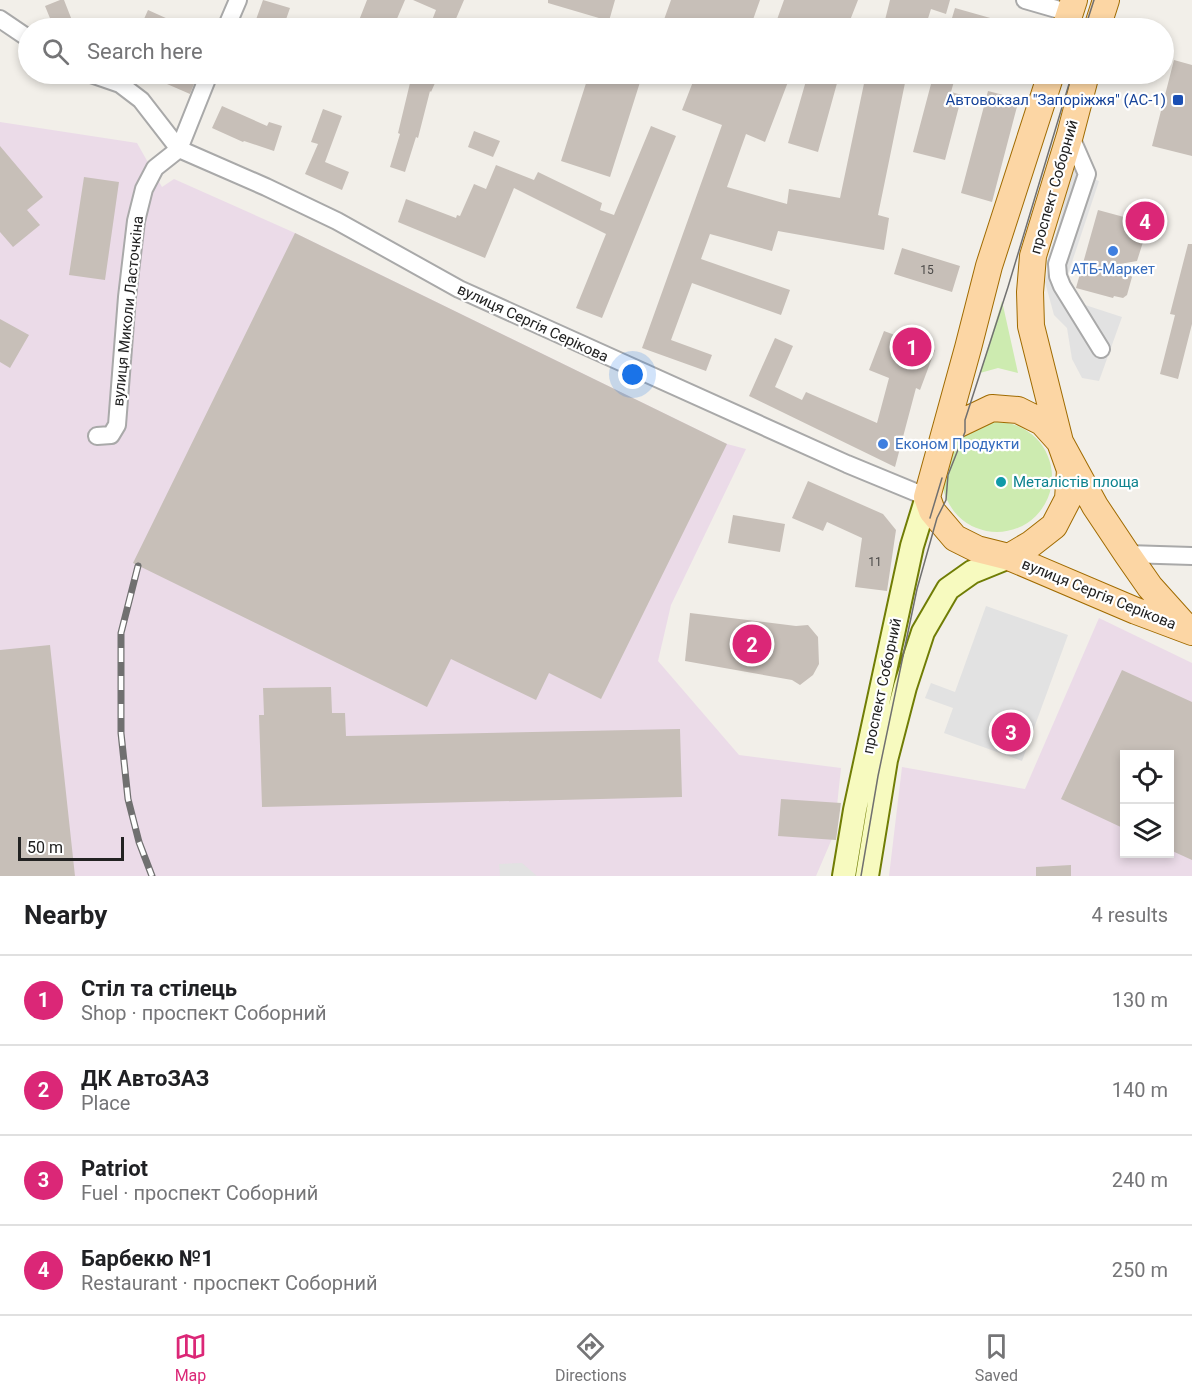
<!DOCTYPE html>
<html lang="en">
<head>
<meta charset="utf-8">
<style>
	:root { --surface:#fff; --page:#f2f2f2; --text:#202124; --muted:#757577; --line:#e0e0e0; --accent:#db2777 }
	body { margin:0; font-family:Roboto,sans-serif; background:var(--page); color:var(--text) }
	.controls { position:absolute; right:18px; bottom:18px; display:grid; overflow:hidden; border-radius:0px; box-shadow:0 3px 9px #0003 }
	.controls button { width:54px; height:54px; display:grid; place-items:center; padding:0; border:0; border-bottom:2px solid var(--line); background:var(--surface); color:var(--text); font:30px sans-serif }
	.scale { position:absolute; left:18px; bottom:15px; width:106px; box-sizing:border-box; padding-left:6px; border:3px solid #222; border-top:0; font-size:16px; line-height:21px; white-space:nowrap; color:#222; -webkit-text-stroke:4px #fff; paint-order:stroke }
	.you { position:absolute; left:633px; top:375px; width:21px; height:21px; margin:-15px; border:4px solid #fff; border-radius:50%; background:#1a73e8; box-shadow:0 0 0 9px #1a73e833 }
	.badge { display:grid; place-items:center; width:39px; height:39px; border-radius:50%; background:var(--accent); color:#fff; font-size:20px; font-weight:700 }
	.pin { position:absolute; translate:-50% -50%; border:3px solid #fff; box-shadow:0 2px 6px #0006 }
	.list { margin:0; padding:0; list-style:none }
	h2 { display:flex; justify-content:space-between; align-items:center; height:78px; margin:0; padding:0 24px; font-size:26px }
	h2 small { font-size:20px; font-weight:400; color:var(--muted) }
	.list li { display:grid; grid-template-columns:39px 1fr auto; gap:18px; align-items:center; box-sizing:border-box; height:90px; padding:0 24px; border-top:2px solid var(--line) }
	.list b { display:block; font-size:22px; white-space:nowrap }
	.list p { margin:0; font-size:20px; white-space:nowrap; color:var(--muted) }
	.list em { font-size:20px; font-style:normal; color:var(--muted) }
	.icon { flex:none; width:33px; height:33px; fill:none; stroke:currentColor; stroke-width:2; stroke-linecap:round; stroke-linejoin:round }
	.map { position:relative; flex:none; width:1192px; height:876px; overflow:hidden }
	.search { position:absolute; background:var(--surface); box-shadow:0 3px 9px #0003; left:18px; right:18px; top:18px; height:66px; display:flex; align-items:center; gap:15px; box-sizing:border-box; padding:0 21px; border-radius:33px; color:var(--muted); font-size:22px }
	.sheet { height:438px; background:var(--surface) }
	nav { display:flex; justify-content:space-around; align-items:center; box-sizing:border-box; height:84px; border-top:2px solid var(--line); background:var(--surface); font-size:16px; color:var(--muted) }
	nav a { display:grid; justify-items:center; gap:3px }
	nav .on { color:var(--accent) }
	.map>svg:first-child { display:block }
</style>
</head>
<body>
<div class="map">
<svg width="1192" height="876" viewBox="0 0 1192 876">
	<rect width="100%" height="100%" fill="#f2efe9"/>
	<!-- industrial -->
	<path fill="#ebdbe8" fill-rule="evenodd" d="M0,122l137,21 25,44 12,-8 121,54 432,211 19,5 -75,156 -13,56 81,94 102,13 -7,66 -18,42h-816z
		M1099,618l93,45v213h-303l13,-109 123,22zM1124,754h46v100h-46z"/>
	<!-- grass -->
	<path fill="#cdebb0" d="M1002,301l16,72 -20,-5 -18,5z
		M942 477a55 55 0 1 1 110 0a55 55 0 1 1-110 0Z"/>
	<!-- parking -->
	<path fill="#e2e2e2" d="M1072,170l27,11 -33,99 13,23 43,14 -23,64 -17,-3 -10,-19 -5,-31 -13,-13 -9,-33z
		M986,606l82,29 -46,126 -78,-28 9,-25 -28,-10 6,-15 24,9z
		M522,863l15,13h-37l-1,-12z"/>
	<!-- building -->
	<path fill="#c7bfb8" d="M60,0h4l11,28h-21l-9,-22z
		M263,0l27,8 -7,20h-30z
		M367,0h38l-12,28h-37z
		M413,0h51l-12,28h-23l7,-18z
		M548,0h67l-6,21 -61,-18z
		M671,0h89l-10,28h-89z
		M784,0h74l-11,28h-73z
		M890,0h60l-4,14 -15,-5 -6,19h-42z
		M955,8l60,17v3h-66z
		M148,10l40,18h-48z
		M1174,60l18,5v91l-40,-10z
		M144,74h54l-8,20z
		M411,74h28l-8,18 -1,-1 -12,47 -2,-1 -11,35 -15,-5 10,-33 -2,-1 12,-50 -3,-1z
		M589,74h35l17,5 -31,98 -49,-16z
		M696,74h95l-26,68 -19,-8 -19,53 60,17 2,-15 51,9 26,-124h90l-5,18 11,3 -17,65 -32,-8 18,-68 -25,-6 -28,137 11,3 -5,32 -106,-19 -6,20 -62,-17 -9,25 89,31 -9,25 -89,-32 -21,57 41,15 -6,16 -64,-23 80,-223 -40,-15z
		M808,74h21l10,2 -21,76 -30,-9z
		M988,91l31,8 -27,103 -31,-9z
		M222,106l45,20 2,-4 13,4 -8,25 -30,-10 -1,1 -31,-14z
		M323,109l19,7 -17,46 24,10 -7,18 -37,-16 13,-30 -7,-2z
		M651,126l25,10 -74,182 -26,-10 30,-74 -92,-46 -29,70 -87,-36 8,-23 50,19 1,-3 3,1 14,-32 12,5 10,-24 38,15 4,-8 64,31 -2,7 14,5z
		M474,131l26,10 -7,16 -25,-10z
		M0,146l43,51 -16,13 13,15 -27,22 -13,-15z
		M84,177l35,5 -14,98 -36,-5z
		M1098,210l37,10 -1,4 9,2 -4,13 4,3 -6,19 -17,3 12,13 -5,18 -4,3 -9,-2 -1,2 -37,-10z
		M295,233l432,211 -126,255 -52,-26 -13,27 -85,-41 -24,48 -294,-144z
		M1188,244h4v80l-14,55 -18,-5 15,-59 -5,-1z
		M902,248l58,18 -8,26 -58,-18z
		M0,319l29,16 -19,33 -10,-6z
		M884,331l51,19 -15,40 -4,-2 -21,79 -146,-71 26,-58 18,8 -18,41 27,13 4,-8 71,31 12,-45 -20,-8z
		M808,481l75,33 13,16 -9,61 -32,-4 7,-49 -35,-16 -4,9 -31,-13z
		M733,515l52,9 -5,28 -52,-9z
		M690,613l106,13 12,-1 10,12 1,27 -6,11 -13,10 -8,-5 -107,-19z
		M50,645l25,231h-75v-226z
		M1122,670l70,32v158l-22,-10v-96h-45v75l-64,-30z
		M331,687l1,26h13l1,23 334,-7 2,68 -420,10 -3,-92h5l-1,-27z
		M1007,720l13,4 -6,20 -13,-4z
		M781,799l60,4 -5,37 -58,-4z
		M1071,865v11h-35v-9z"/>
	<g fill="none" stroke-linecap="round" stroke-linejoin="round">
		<defs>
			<path id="minor" d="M1025,0l45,13
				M0,19l28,19
				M226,28l12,-28
				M91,74l29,10 21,16 38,49 87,38 71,34 122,68 388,175 80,33
				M1070,135l17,39 -30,90 1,12 4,10 39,63
				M97,436l14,-1 6,-10 10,-128 9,-76 8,-32 11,-21 24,-19 30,-75
				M1127,554l65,2"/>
			<path id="secondary" d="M844,876l11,-66 57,-264 15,-49
				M867,876l19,-116 19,-73 18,-55 25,-43 24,-17 37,-15"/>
			<path id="primary" d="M1065,28l9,-28
				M1097,28l9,-28
				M1051,74l-62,192 -21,82 -41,149 5,14 23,27 22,11 32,8 127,54 56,21
				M1086,74l-16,61 -37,121 -3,36 1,34 29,116 35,64 32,48 23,33 37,41
				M946,430l46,-22 26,2 24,12 18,20 10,28 -2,29 -14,27 -23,18 -22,13"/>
		</defs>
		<!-- minor casing -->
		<use href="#minor" stroke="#a9a9a9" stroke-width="20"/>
		<!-- secondary casing -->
		<use href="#secondary" stroke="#707d05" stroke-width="26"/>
		<!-- primary casing -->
		<use href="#primary" stroke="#a06b00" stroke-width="28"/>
		<!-- minor -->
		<use href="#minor" stroke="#fff" stroke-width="16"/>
		<!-- secondary -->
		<use href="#secondary" stroke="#f7fabf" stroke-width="22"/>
		<!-- primary -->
		<use href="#primary" stroke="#fcd6a4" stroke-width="26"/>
		<!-- tram -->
		<path stroke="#707070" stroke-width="1.5" d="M1085,28l9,-28
			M930,518l12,-40
			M861,876l17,-100 39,-187 20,-71 9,-18 2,-25 17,-43v-12l43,-133 64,-213"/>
		<defs>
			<path id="rail" d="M138,566l-17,67v100l7,66 11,43 13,34"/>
		</defs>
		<!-- rail casing -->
		<use href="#rail" stroke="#707070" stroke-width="7"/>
		<!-- rail -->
		<use href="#rail" stroke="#fff" stroke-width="4.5" stroke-dasharray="14" stroke-linecap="butt"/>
	</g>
	<!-- markers -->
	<rect fill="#1a4fb4" stroke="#fff" stroke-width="2" x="1172" y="94" width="12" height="12" rx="3"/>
	<g fill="#3f7fe0" stroke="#fff" stroke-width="2">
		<circle cx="1113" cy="251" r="6"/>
		<circle cx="883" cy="444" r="6"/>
	</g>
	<circle fill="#0f9aa8" stroke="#fff" stroke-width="2" cx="1001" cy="482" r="6"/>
	<g text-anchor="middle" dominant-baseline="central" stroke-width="4.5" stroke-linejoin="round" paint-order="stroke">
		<!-- number labels -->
		<g font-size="12" fill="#4b4948">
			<text x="927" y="270">15</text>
			<text x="875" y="562">11</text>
		</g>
		<!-- transit labels -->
		<g font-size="15" fill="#164399" stroke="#fff" text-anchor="end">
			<text x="1166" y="100">Автовокзал "Запоріжжя" (АС-1)</text>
		</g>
		<!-- street labels -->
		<g font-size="15" fill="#222" stroke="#fff">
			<text transform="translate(1054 187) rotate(-74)">проспект Соборний</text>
			<text transform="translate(128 311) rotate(-84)">вулиця Миколи Ласточкіна</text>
			<text transform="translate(533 323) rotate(25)">вулиця Сергія Серікова</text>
			<text transform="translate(1099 594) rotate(22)">вулиця Сергія Серікова</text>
			<text transform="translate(882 686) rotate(-78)">проспект Соборний</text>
		</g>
		<!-- shop labels -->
		<g font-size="15" fill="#366cbe" stroke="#fff">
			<text x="1113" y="269">АТБ-Маркет</text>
			<text x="895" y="444" text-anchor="start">Економ Продукти</text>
		</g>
		<!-- culture labels -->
		<g font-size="15" fill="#0d838f" stroke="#fff" text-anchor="start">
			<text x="1013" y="482">Металістів площа</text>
		</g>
	</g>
</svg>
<div class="controls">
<button><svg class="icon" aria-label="locate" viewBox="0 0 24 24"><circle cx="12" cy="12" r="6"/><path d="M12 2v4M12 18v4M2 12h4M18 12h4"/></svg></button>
<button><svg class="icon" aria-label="layers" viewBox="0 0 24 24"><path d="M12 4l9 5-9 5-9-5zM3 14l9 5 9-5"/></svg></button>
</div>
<div class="scale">50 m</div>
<div class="you"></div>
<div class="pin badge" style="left:912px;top:347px">1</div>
<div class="pin badge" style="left:752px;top:644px">2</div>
<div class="pin badge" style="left:1011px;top:732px">3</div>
<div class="pin badge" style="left:1145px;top:221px">4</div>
<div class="search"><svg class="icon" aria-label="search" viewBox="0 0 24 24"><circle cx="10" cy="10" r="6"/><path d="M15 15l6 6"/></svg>Search here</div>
</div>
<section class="sheet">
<h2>Nearby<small>4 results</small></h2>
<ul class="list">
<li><span class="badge">1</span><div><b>Стіл та стілець</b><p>Shop · проспект Соборний</p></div><em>130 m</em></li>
<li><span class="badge">2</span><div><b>ДК АвтоЗАЗ</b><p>Place</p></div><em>140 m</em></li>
<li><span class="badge">3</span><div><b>Patriot</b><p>Fuel · проспект Соборний</p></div><em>240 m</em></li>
<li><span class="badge">4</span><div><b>Барбекю №1</b><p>Restaurant · проспект Соборний</p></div><em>250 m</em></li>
</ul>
</section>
<nav>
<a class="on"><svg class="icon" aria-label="map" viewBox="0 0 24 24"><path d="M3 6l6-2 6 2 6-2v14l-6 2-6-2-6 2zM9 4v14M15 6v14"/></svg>Map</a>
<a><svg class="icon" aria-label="directions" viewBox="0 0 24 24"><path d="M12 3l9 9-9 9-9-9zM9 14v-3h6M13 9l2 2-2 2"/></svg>Directions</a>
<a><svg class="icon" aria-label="saved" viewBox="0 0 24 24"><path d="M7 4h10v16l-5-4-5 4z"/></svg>Saved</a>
</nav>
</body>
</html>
